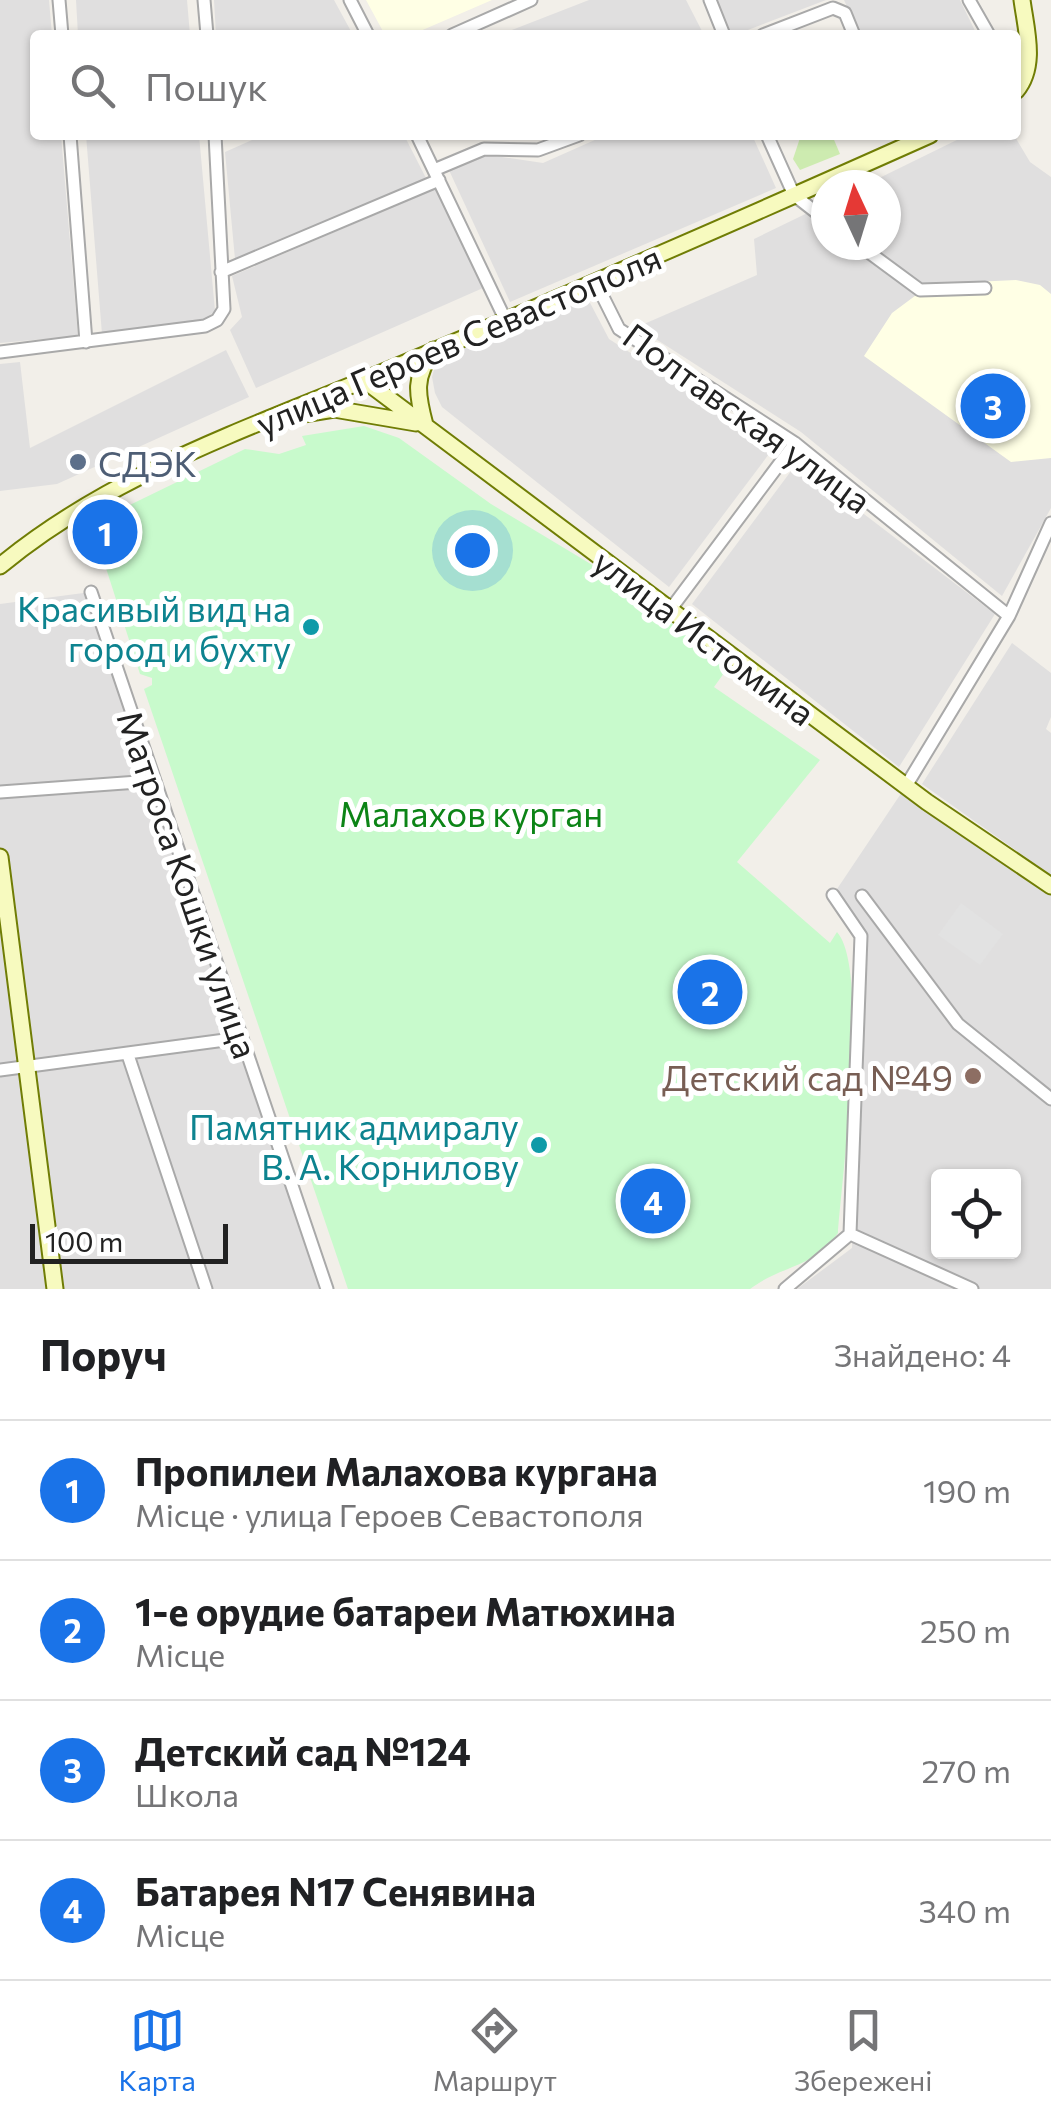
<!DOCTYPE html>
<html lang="uk">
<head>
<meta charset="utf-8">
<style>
	:root { --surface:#fff; --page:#f6f6f6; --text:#202124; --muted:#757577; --line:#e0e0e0; --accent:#1a73e8 }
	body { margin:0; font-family:Commissioner,sans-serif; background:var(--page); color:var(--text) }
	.controls { position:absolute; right:30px; bottom:30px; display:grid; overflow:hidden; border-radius:10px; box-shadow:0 2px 8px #0004 }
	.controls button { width:90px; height:90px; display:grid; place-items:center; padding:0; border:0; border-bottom:2px solid var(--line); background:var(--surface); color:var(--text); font:50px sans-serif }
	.compass { position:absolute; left:811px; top:170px; width:90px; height:90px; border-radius:50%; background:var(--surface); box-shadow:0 2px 8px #0004; rotate:356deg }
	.scale { position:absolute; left:30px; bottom:25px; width:198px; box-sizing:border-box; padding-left:10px; border:5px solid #222; border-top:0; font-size:28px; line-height:35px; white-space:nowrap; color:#222; -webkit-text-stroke:8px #fff; paint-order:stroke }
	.you { position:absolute; left:472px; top:550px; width:35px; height:35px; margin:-25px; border:8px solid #fff; border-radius:50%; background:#1a73e8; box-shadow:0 0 0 15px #1a73e833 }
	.badge { display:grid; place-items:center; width:65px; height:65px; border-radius:50%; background:var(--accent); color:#fff; font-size:32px; font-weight:700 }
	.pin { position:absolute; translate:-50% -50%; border:5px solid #fff; box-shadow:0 2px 10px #0006 }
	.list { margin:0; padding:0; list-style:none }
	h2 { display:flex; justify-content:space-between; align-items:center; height:130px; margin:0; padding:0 40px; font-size:42px }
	h2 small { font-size:32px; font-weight:400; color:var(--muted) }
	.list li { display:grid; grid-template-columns:65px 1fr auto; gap:30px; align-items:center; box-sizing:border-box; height:140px; padding:0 40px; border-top:2px solid var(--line) }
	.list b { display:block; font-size:38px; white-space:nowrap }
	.list p { margin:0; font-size:32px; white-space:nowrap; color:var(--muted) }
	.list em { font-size:32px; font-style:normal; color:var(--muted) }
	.icon { flex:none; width:55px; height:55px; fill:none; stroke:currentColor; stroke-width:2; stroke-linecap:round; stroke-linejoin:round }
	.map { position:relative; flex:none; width:1051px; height:1289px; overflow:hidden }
	.search { position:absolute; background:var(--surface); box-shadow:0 2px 8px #0004; left:30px; right:30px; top:30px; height:110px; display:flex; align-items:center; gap:25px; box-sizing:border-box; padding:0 35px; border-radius:10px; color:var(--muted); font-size:38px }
	.sheet { height:690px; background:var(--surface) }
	nav { display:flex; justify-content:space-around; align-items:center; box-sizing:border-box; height:140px; border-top:2px solid var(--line); background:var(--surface); font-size:28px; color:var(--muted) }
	nav a { display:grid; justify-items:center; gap:5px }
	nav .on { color:var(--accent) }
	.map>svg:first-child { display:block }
</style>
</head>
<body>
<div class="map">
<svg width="1051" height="1289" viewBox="0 0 1051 1289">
	<rect width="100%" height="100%" fill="#f2efe9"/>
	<!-- residential -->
	<path fill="#e0dfdf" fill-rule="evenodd" d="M0,0h49l3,35h-17v100h26l17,201 -78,7z
		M76,0h111l3,35h-112z
		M214,0h120l19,35h-137z
		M589,0h97l18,35h-205z
		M715,0h111l-91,35h-6z
		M844,0h116l17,35h-117z
		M86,135h113l16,176 -11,9 -102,14z
		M263,135h141l24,47 -193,77 -10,-107z
		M606,135h146l24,53 -266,114 -62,-134 34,-14 61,9z
		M967,135h47l16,27 21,15v331l-49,88 -201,-164 -164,-105 120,-52 -3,-36 72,-35v41h60v-60h-21z
		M437,188l46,100 -227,100 -26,-58 12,-13 -10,-41z
		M588,299l21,40 166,107 -106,141 -227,-180 -7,-14 -3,-16 5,-18z
		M226,350l23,47 -192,87 -57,7v-127l20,-2 10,86z
		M797,463l198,151 -96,153 -207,-163z
		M91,592l232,697h-323v-685z
		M1012,643l39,30v44l-5,12 5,4v142l-129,-91z
		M906,786l145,101v402h-254l55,-41 13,-317 -32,-36zM938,1176h76v76h-76z"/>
	<!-- education -->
	<path fill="#ffffe5" d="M366,0h126l-81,35h-26z
		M1016,280l24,5 11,9v164l-40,4 -147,-106 28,-43 39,-29z"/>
	<!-- grass -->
	<path fill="#cdebb0" d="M801,135h31l8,19 -40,16 -7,-11z"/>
	<!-- park -->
	<path fill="#c8facc" d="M364,426l35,12 92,66 108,65 130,97 -15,21 106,73 -83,102 93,81 7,-11c33,37 5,244 1,301 -27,37 -55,31 -88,56h-402l-204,-600 8,-4v-7l-12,-4 -35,-109 2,-20 -4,-4 7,-19 -5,-5 140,-68 34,5 27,-9 -4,-9z"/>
	<!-- parking -->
	<path fill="#e2e2e2" d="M961,903l42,31 -23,31 -42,-30z"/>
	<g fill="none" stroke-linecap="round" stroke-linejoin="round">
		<defs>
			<path id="minor" d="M59,0l3,35
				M204,0l3,35
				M350,0l18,35
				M710,0l14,35
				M969,0l20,35
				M452,35l79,-35
				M763,35l70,-27 12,5 9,22
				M70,135l16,207
				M417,135l88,184
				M767,135l27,60 32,25
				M434,170l50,-21 54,1 41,-15
				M859,245l61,45 65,-2
				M221,272l218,-92
				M595,281l24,48 176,114 214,173
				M0,352l205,-26 12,-6 7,-11 -9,-174
				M91,592l236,697
				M670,610l125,-167
				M906,786l103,-170 42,-93
				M0,792l152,-11
				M833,895l28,41 -11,298
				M862,896l96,128 93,75
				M128,1055l78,234
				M0,1070l240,-32
				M850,1234l122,55
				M785,1289l65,-55"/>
			<path id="secondary" d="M1016,91c21,-25 10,-61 6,-91
				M364,380l563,422 124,84
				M291,416l43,-7 82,14
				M425,425c-8,-30 -12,-49 9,-75
				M0,566c106,-88 238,-134 364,-186 190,-79 378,-161 566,-245
				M0,857l55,432"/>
		</defs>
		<!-- minor casing -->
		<use href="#minor" stroke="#a9a9a9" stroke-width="15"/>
		<!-- secondary casing -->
		<use href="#secondary" stroke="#707d05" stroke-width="19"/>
		<!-- minor -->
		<use href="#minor" stroke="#fff" stroke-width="11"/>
		<!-- secondary -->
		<use href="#secondary" stroke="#f7fabf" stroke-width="15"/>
	</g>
	<!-- markers -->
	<circle fill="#5c6f8a" stroke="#fff" stroke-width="4" cx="78" cy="462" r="10"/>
	<g fill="#0f9aa8" stroke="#fff" stroke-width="4">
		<circle cx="311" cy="627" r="10"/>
		<circle cx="539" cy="1145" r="10"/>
	</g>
	<circle fill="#8d6e63" stroke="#fff" stroke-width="4" cx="973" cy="1076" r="10"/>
	<g text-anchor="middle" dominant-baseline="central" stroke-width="10" stroke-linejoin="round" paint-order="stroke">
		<!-- street labels -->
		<g font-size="35" fill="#222" stroke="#fff">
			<text transform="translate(458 339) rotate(-23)">улица Героев Севастополя</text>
			<text transform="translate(748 417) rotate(36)">Полтавская улица</text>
			<text transform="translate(705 636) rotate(37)">улица Истомина</text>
			<text transform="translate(189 884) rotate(71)">Матроса Кошки улица</text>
		</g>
		<!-- service labels -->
		<g font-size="35" fill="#4e5e75" stroke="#fff" text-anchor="start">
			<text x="98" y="462">СДЭК</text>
		</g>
		<!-- culture labels -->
		<g font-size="35" fill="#0d838f" stroke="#fff" text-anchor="end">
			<text x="291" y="607">Красивый вид на<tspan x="291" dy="40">город и бухту</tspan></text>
			<text x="519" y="1125">Памятник адмиралу<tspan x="519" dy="40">В. А. Корнилову</tspan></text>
		</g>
		<!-- park labels -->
		<g font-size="35" fill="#0c8416" stroke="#fff">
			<text x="471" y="812">Малахов курган</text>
		</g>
		<!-- education labels -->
		<g font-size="35" fill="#785e54" stroke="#fff" text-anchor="end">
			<text x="953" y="1076">Детский сад №49</text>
		</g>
	</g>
</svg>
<div class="controls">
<button><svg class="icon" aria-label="locate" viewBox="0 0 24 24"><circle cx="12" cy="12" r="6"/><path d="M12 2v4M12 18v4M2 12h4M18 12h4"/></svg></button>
</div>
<svg class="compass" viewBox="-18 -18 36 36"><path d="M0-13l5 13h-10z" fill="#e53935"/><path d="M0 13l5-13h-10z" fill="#757577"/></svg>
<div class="scale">100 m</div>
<div class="you"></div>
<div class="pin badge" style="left:105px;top:532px">1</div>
<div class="pin badge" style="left:710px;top:992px">2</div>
<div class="pin badge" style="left:993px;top:406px">3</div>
<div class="pin badge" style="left:653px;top:1201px">4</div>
<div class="search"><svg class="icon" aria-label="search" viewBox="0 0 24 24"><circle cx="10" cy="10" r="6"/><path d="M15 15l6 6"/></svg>Пошук</div>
</div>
<section class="sheet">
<h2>Поруч<small>Знайдено: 4</small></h2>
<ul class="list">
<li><span class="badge">1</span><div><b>Пропилеи Малахова кургана</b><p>Місце · улица Героев Севастополя</p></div><em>190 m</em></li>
<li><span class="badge">2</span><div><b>1-е орудие батареи Матюхина</b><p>Місце</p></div><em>250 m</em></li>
<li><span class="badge">3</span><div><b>Детский сад №124</b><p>Школа</p></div><em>270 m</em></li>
<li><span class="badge">4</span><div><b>Батарея N17 Сенявина</b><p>Місце</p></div><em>340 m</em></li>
</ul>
</section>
<nav>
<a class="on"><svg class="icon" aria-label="map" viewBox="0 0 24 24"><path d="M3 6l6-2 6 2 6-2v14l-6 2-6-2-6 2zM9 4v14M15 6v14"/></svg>Карта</a>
<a><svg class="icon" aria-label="directions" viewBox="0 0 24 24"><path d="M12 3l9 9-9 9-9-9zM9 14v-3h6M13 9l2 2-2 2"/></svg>Маршрут</a>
<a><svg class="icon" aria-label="saved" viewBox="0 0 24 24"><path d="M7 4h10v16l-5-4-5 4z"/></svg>Збережені</a>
</nav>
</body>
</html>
